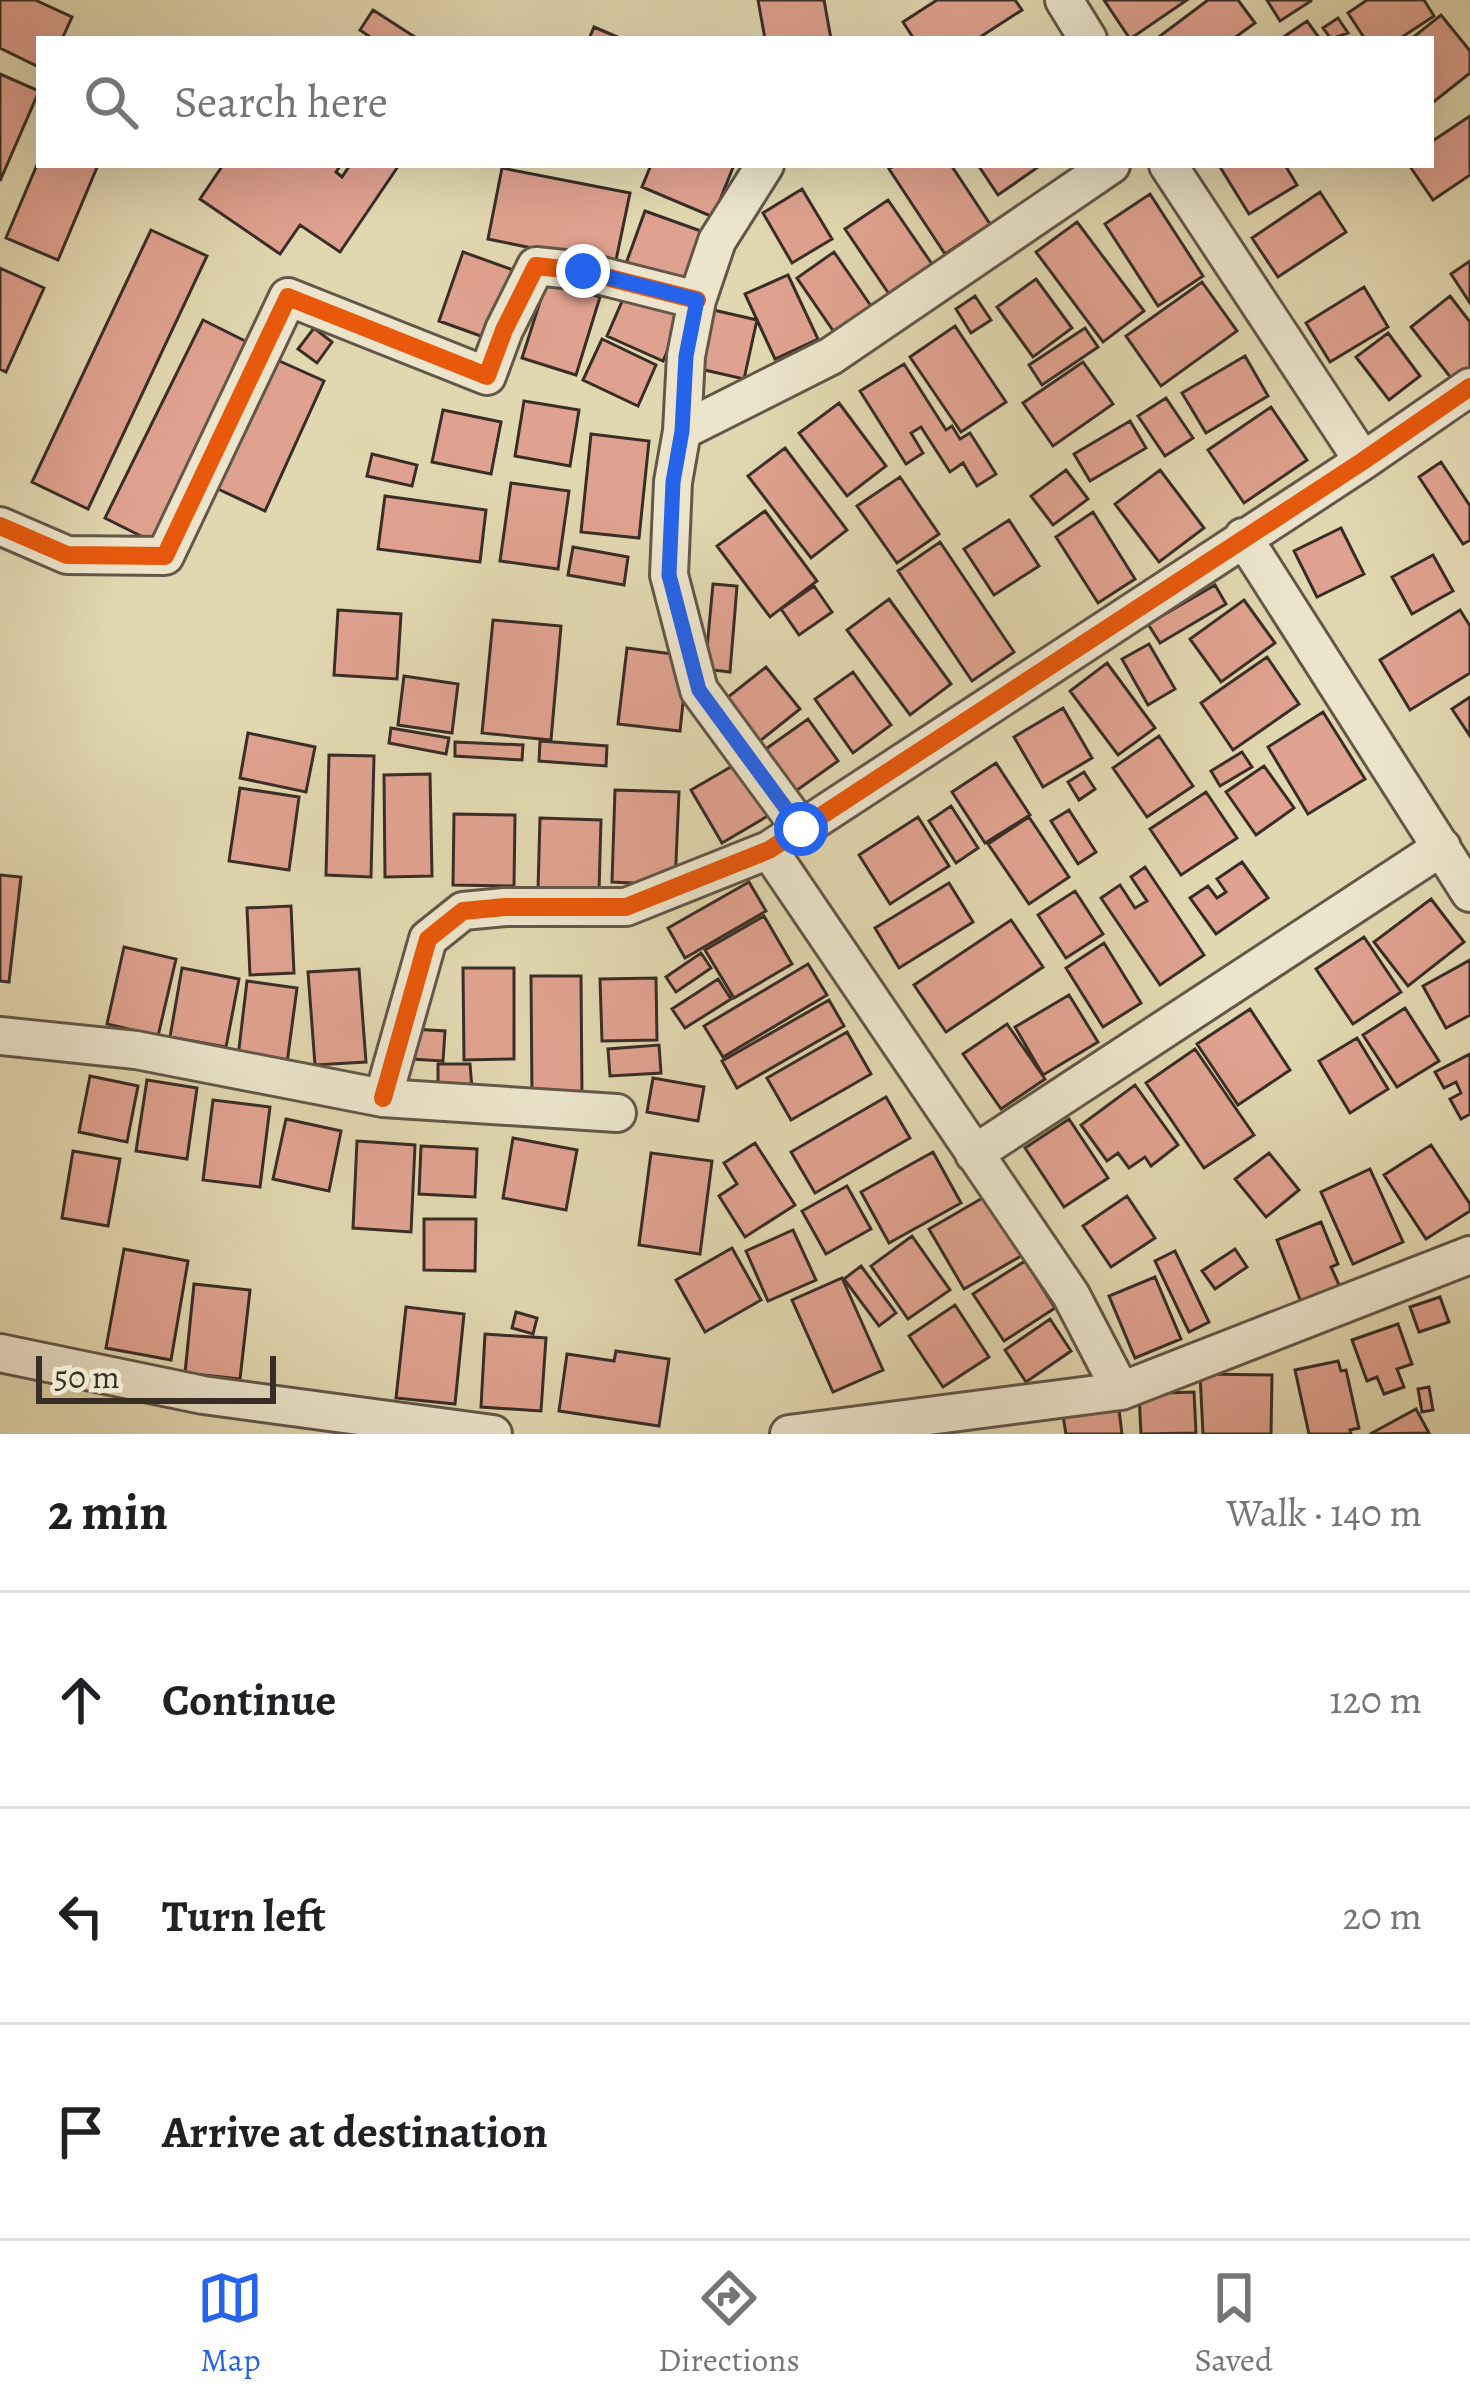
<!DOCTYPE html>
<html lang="en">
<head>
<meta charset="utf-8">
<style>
	:root { --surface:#fff; --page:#f2f2f2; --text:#202124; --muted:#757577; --line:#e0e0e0; --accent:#2563eb }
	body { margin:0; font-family:Alegreya,serif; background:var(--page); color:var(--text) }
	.scale { position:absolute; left:36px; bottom:30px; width:240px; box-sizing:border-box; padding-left:12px; border:6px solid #392e26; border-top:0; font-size:33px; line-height:42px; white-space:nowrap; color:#392e26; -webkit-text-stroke:9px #ece5cc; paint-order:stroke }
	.stop { position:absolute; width:36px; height:36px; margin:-27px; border:9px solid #2563eb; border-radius:50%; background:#fff }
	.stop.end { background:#2563eb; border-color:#fff; box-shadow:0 3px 12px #0008 }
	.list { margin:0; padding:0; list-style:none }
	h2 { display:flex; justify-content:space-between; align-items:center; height:156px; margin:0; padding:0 48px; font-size:51px }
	h2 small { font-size:39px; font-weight:400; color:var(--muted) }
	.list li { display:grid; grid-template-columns:78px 1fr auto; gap:36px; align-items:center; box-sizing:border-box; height:216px; padding:0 48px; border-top:3px solid var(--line) }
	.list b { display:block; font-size:45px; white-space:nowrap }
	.list em { font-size:39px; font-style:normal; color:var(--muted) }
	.icon { flex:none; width:66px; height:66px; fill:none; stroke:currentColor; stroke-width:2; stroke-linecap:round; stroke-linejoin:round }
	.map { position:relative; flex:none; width:1470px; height:1434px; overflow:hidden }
	.search { position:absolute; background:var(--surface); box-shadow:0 12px 48px #0002; left:36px; right:36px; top:36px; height:132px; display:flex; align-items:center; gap:30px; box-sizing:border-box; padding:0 42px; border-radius:0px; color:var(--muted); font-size:45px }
	.sheet { height:804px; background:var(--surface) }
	nav { display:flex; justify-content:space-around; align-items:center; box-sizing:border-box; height:168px; border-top:3px solid var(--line); background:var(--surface); font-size:33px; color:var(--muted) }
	nav a { display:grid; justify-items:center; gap:6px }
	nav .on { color:var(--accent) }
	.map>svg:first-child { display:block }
</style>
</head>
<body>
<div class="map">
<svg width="1470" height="1434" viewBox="0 0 1470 1434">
	<rect width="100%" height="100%" fill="#e1d7b0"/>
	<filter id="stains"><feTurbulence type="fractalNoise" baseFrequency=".00167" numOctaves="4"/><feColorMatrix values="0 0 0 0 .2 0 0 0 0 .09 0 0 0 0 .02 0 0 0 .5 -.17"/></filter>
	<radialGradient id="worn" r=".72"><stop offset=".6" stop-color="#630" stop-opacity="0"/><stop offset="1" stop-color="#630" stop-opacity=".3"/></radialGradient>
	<!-- building -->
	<path fill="#e0a290" stroke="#392e26" stroke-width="3" d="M0,0h35l37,17 -10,22h-23v28l-39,-19z
		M758,0h66l7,39h-66z
		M937,0h78l7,10 -45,29h-63l-11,-17z
		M1104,0h83l-57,39z
		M1208,0h30l17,23 -22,16h-77z
		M1267,0h44v1l-31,20z
		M1367,0h57l10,16 -35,23h-34l-17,-26z
		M373,10l45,29h-45l-13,-9z
		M1441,15l29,36v22l-39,31v-65h-20z
		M1338,18l10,15 -17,6 -8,-11z
		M1307,21l13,18h-33l-2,-3z
		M594,27l28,12h-33z
		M0,74l39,17 -39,90z
		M1470,116v59l-37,25 -24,-35h22v-23z
		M39,160v5h59l-40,95 -52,-22z
		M223,165h118l-5,7 6,5 8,-12h49l-59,87 -40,-27 -20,29 -80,-55z
		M651,165h83l-21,52 -71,-30z
		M895,165h56l39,59 -45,30 -56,-85z
		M978,165h63l-43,30z
		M1223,165h62l12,20 -48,29 -29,-47z
		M502,168l128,25 -15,72 -127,-26z
		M802,189l30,50 -40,24 -29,-50z
		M1320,192l26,40 -68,45 -26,-39z
		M1150,194l53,82 -45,30 -53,-82z
		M888,200l44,64 -43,30 -44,-65z
		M645,211l67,24 -20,58 -68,-24z
		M1077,222l67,89 -41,31 -67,-90z
		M151,230l56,26 -119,253 -56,-27z
		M463,252l53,19 -24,69 -53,-19z
		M834,252l37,54 -37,26 -37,-54z
		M1470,261v42l-19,-29z
		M0,268l44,20 -38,84 -6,-3z
		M788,275l30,64 -43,20 -30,-65z
		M1036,279l36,49 -39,29 -36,-50z
		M547,280l53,17 -24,78 -54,-17z
		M1202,282l35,49 -76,55 -35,-50z
		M1364,287l24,40 -58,35 -24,-39z
		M627,290l56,25 -20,46 -56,-25z
		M975,296l16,24 -20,13 -15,-24z
		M1450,296l20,26v49l-15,12 -44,-56z
		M709,309l48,11 -13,59 -48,-11z
		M203,320l52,26 -98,198 -52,-26z
		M955,326l51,76 -45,30 -51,-75z
		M314,328l18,14 -15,21 -19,-14z
		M1085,328l13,19 -56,38 -13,-20z
		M1388,333l32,43 -31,24 -33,-43z
		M602,339l54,26 -18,41 -55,-26z
		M1245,356l23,40 -62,37 -24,-40z
		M275,359l49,22 -59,130 -49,-23z
		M1083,362l30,42 -60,42 -30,-43z
		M904,364l42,66 6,-4 8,13 10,-6 26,41 -19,12 -14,-23 -13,9 -29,-45 -10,6 12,20 -17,11 -46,-73z
		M1166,398l27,40 -28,18 -27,-40z
		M524,401l55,9 -9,56 -55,-10z
		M839,403l47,63 -39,30 -48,-63z
		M1271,407l36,53 -63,43 -36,-53z
		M443,410l58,12 -10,52 -59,-12z
		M1130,421l16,27 -56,33 -16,-27z
		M591,434l58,7 -10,97 -58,-6z
		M785,448l62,82 -36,28 -63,-82z
		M372,454l45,11 -5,21 -45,-10z
		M1441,462l29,44v34l-7,4 -44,-67z
		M1066,470l22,29 -35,26 -22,-29z
		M1160,470l44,58 -45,34 -44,-58z
		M900,477l39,57 -42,29 -40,-57z
		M511,483l58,8 -11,78 -58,-8z
		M385,496l101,14 -6,52 -102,-13z
		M765,511l52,70 -47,36 -53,-71z
		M1093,512l42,67 -37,24 -42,-66z
		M1009,520l30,46 -45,29 -30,-46z
		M1341,528l23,46 -47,23 -23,-46z
		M940,542l74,110 -42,29 -74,-110z
		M573,547l55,10 -4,28 -56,-10z
		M1433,555l20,36 -41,23 -20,-37z
		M713,584l24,2 -7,86 -25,-3z
		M1215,585l11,19 -66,39 -12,-19z
		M814,586l18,26 -33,23 -18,-26z
		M889,599l62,85 -41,31 -63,-85z
		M1244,600l31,43 -54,39 -31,-43z
		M338,610l63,4 -4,65 -63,-4z
		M1460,610l10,16v47l-60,37 -30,-50z
		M493,620l68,6 -10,114 -69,-7z
		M1149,644l26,45 -27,16 -26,-46z
		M627,648l61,8 -8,75 -62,-7z
		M1267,657l32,47 -66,46 -32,-47z
		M1107,663l48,65 -37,27 -48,-64z
		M766,667l34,42 -44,35 -33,-43z
		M853,672l38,53 -38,28 -38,-54z
		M404,676l54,8 -6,49 -54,-8z
		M1470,697v39l-18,-27z
		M1063,708l29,50 -49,29 -29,-50z
		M1323,712l42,67 -57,35 -40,-67z
		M808,719l30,42 -45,32 -30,-42z
		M391,728l58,10 -3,16 -57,-11z
		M248,733l67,14 -9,45 -66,-14z
		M1159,736l34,50 -46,31 -34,-49z
		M540,741l67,5 -1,20 -67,-5z
		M455,742l68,3 -1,15 -67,-4z
		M1242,752l10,15 -32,19 -9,-15z
		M329,755l45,1 -3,121 -45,-2z
		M741,761l30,53 -49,29 -31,-53z
		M996,763l34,52 -45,28 -33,-51z
		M1264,766l30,42 -38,27 -30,-43z
		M1084,772l11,17 -16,11 -11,-18z
		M430,774l2,102 -47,1 -1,-102z
		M240,788l59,9 -10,73 -60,-9z
		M615,790l64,2 -4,93 -63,-3z
		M1206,792l31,46 -56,37 -31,-46z
		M951,806l27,42 -22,15 -27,-42z
		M1069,810l27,42 -18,12 -27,-43z
		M454,814l61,1 -1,71 -61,-1z
		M918,817l31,49 -59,38 -31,-49z
		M1029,817l40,60 -40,27 -41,-60z
		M540,818l61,2 -2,72 -61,-2z
		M1242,862l26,36 -52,36 -26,-36 18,-12 9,12 9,-6 -9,-13z
		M1145,867l59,88 -44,30 -59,-87 19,-13 15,23 12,-7 -16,-24z
		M0,875l21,2 -12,105 -9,-1z
		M749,882l17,29 -81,47 -17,-30z
		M949,883l24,39 -74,46 -24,-40z
		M1075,891l28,43 -37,24 -28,-43z
		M1431,899l33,43 -56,44 -34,-44z
		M291,906l3,67 -44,2 -3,-67z
		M764,916l28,48 -58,34 -29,-48z
		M1011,920l32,47 -97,65 -32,-47z
		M1364,937l37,55 -48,32 -37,-55z
		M1104,943l37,60 -38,24 -37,-59z
		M124,947l52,12 -18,77 -51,-12z
		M701,953l10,15 -35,24 -10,-15z
		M1470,960v55l-24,13 -23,-42z
		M808,964l19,31 -104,62 -19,-31z
		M182,968l57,11 -13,68 -56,-10z
		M463,968h51v91l-50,1z
		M359,969l7,93 -51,3 -7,-93z
		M531,976h50l1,119 -50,1z
		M656,978l1,62 -55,1 -2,-62z
		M718,979l13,20 -46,29 -13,-19z
		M247,981l50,7 -10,75 -49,-6z
		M1069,995l29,47 -55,33 -28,-48z
		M829,1000l15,26 -107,62 -15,-27z
		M1405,1008l34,53 -42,26 -34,-52z
		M1250,1009l40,61 -52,35 -41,-61z
		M1007,1024l38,55 -44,30 -38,-55z
		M413,1029l32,2 -2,30 -32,-2z
		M847,1032l24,42 -80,46 -24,-42z
		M1357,1038l31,51 -38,24 -31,-52z
		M659,1045l2,28 -51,3 -2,-27z
		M1195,1049l59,86 -50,33 -58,-85z
		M1470,1054v60l-9,5 -11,-20 11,-6 -5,-11 -12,6 -9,-16z
		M438,1064h32l2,25 -34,1z
		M90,1076l48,10 -11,56 -48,-10z
		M653,1078l51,9 -6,34 -51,-9z
		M147,1080l50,8 -10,71 -51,-8z
		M1135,1085l43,60 -27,21 -6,-9 -16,11 -11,-15 -11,8 -26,-36z
		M886,1097l24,41 -95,55 -24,-41z
		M213,1100l57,7 -10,80 -57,-7z
		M286,1119l55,12 -12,60 -56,-12z
		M1069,1119l39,59 -44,29 -39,-59z
		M513,1138l64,12 -11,60 -63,-12z
		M357,1141l58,4 -4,87 -58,-4z
		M755,1143l40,62 -50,32 -26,-41 18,-12 -13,-21z
		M1431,1145l39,59v7l-44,28 -42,-64z
		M421,1146l56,3 -2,48 -56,-3z
		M73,1151l47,8 -12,67 -46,-8z
		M933,1152l28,51 -72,40 -28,-51z
		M651,1153l61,8 -12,93 -61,-9z
		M1269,1153l30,37 -33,27 -31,-38z
		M1370,1169l33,73 -50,22 -32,-72z
		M847,1186l24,43 -45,25 -24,-43z
		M986,1196l35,60 -57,33 -35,-60z
		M1127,1196l28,42 -44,29 -28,-41z
		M424,1219h52l-1,52 -51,-1z
		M1321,1222l17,42 -7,3 9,20 -39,15 -24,-62z
		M793,1230l23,50 -48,21 -22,-50z
		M912,1236l38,54 -42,29 -37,-53z
		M732,1248l29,52 -56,32 -29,-52z
		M124,1249l64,12 -17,99 -65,-12z
		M1235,1249l12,18 -32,22 -13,-18z
		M1175,1251l34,71 -20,10 -34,-71z
		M1025,1261l30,47 -51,33 -31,-47z
		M861,1266l35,47 -17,13 -35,-47z
		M1155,1277l26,62 -46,19 -26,-62z
		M842,1278l41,92 -50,22 -41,-92z
		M194,1284l56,6 -10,89 -55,-6z
		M1440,1297l9,25 -30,10 -9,-25z
		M955,1305l34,52 -46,30 -34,-51z
		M406,1307l58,7 -9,90 -59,-6z
		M516,1312l21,6 -4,16 -21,-6z
		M1050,1319l21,32 -45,31 -21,-32z
		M1398,1324l14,40 -15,5 7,18 -20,7 -7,-17 -10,4 -15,-41z
		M485,1334l61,4 -5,73 -60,-4z
		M616,1351l53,8 -10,67 -100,-15 8,-57 47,7z
		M1338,1361l3,10 5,-1 13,58 -9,2 1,4h-42l-14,-64z
		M1200,1374l72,1 -1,59h-68z
		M1429,1387l4,23 -11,2 -4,-23z
		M1194,1392l2,41 -55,1 -2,-40z
		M1118,1402l4,32h-56l-4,-24z
		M1416,1409l13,24 -59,1z"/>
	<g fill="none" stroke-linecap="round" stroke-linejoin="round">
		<defs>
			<path id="minor" d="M1064,0l24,39
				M765,165l-48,76 -20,59 -11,56 -4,75 -9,51 -4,93 30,115 102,139
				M1168,165l195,296
				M682,431l149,-75 280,-191
				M0,526l67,29 98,1 123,-259 199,79 17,-46 32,-64 46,5 115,29
				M1243,537l227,356
				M769,850l302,445 50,96
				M0,1036l136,14 247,48 234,15
				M383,1098l45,-159 35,-28 42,-4h121l143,-57 594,-389 107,-74
				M974,1154l468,-307
				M0,1353l203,42 290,39
				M789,1434l332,-43 349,-136"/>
		</defs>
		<!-- minor casing -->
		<use href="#minor" stroke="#635848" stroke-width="42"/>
		<!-- minor -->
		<use href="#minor" stroke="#ece5cc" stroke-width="36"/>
		<defs>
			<path id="cycleway" d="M0,526l67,29 98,1 123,-259 199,79 17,-46 32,-64 46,5 115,29
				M383,1098l45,-159 35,-28 42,-4h121l143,-57 594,-389 107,-74"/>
		</defs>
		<!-- cycleway casing -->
		<use href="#cycleway" stroke="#ece5cc" stroke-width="26"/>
		<!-- cycleway -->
		<use href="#cycleway" stroke="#e8590c" stroke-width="18"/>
	</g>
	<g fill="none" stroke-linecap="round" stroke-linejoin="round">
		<!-- route -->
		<path stroke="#2563eb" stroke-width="15" d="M583,271l114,29 -11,56 -4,75 -9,51 -4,93 30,115 102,139"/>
	</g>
	<rect width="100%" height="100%" filter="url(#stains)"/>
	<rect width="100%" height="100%" fill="url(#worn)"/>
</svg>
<div class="scale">50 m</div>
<div class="stop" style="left:801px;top:829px"></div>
<div class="stop end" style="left:583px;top:271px"></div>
<div class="search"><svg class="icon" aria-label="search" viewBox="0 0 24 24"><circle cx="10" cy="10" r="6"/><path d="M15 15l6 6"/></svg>Search here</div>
</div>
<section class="sheet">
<h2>2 min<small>Walk · 140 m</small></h2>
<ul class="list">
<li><svg class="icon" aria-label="ahead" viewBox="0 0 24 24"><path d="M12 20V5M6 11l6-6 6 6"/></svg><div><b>Continue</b></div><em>120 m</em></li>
<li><svg class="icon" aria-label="left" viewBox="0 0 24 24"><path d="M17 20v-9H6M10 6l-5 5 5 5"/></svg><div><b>Turn left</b></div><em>20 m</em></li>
<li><svg class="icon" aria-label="arrive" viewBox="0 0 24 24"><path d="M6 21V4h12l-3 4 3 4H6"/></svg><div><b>Arrive at destination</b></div></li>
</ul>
</section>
<nav>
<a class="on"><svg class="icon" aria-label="map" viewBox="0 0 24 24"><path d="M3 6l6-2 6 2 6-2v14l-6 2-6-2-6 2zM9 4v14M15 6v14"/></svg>Map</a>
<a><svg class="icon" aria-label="directions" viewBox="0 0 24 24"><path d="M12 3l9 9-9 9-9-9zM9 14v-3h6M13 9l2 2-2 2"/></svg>Directions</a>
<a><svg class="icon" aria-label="saved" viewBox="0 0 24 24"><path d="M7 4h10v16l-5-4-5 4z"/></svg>Saved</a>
</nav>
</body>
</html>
